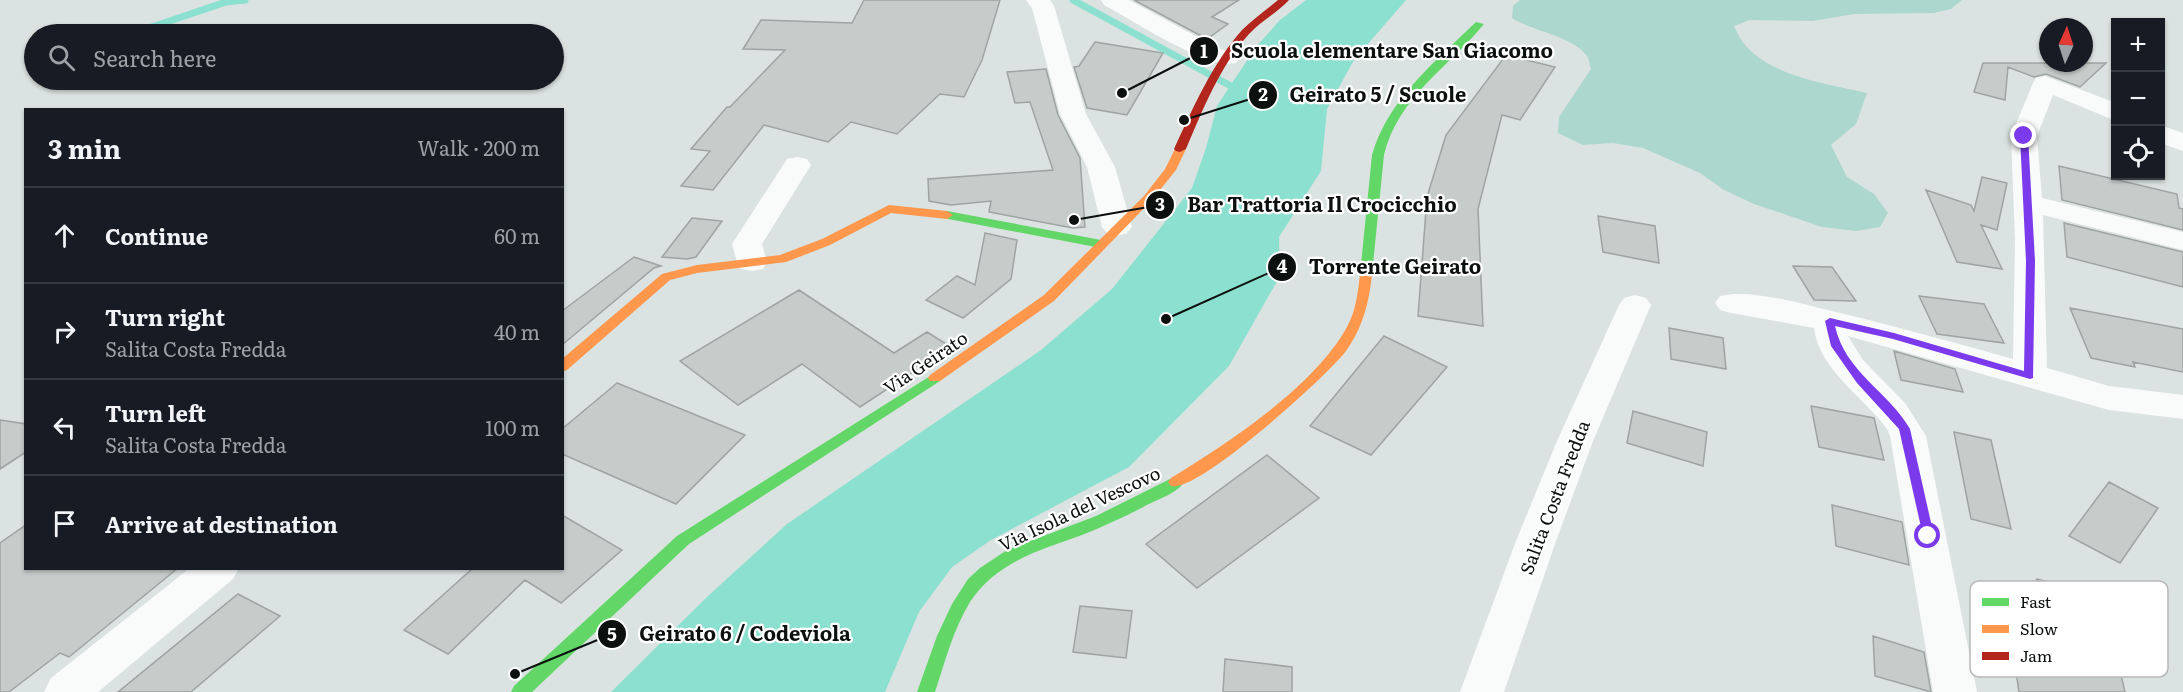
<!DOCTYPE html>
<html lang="en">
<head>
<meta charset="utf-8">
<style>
	:root { --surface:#171b24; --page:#242831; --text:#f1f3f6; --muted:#9ea1a6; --line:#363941 }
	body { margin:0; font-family:Literata,serif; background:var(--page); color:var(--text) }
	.controls { position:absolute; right:18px; top:18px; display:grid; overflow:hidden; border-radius:0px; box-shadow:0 2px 4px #0004 }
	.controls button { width:54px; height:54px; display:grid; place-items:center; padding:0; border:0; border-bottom:2px solid var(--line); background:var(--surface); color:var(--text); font:30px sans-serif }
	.compass { position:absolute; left:2039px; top:18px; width:54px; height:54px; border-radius:50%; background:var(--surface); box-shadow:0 2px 4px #0004; rotate:3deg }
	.stop { position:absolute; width:18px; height:18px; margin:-14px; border:4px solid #7c3aed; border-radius:50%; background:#fff }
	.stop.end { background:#7c3aed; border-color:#fff; box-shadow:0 2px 6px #0008 }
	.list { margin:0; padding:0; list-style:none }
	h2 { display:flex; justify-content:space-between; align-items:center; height:78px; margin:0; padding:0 24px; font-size:26px }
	h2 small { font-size:20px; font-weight:400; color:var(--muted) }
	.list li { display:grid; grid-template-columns:39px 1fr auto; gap:18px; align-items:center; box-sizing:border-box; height:96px; padding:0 24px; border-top:2px solid var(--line) }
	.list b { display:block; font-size:22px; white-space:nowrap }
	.list p { margin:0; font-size:20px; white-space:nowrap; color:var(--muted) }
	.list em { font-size:20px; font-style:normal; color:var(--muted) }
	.icon { flex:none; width:33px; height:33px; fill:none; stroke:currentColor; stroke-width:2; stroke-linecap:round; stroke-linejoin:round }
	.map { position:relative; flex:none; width:2183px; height:692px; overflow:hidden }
	.search { position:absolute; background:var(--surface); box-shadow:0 2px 4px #0004; left:24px; top:24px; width:540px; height:66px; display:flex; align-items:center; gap:15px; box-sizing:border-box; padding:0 21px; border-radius:33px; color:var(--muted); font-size:22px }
	.panel { position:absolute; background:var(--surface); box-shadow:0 2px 4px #0004; left:24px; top:108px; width:540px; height:462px; border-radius:0px }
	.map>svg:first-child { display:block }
</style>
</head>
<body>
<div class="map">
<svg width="2183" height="692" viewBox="0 0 2183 692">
	<rect width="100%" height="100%" fill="#dae3e1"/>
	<!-- green -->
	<path fill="#acd7ce" d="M1520,0h442l-11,9 -17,4 -80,1 -41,7 -63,-1 -16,6c3,6 7,15 12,20 27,31 83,38 121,47l-11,31 -25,21 16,32 27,17 14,19 -8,14 -24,4 -34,-4 -68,-23 -30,-14 -24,-17 -57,-25 -30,-5 -30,2 -25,-12 1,-16 32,-48c-1,-3 -2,-10 -4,-13 -14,-20 -55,-25 -75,-38l1,-12z"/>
	<!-- water -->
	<path fill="#8ce0d0" d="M1306,0h100l-52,60 -27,49 -6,62 -42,66 1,39 -51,90 -100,101 -138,73 -39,27 -33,45 -34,80h-274l97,-96 79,-72 254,-174 71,-61 80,-101 14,-40 11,-42 13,-20 26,-39 24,-27z"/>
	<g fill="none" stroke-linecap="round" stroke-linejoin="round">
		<!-- stream -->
		<path stroke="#8ce0d0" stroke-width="7" d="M1073,0l167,91
			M131,34l95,-32 19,-2"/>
	</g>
	<!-- building -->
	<path fill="#c5ccca" stroke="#9ea4a3" stroke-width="1.5" d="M864,0h136l-18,60 -18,37 -24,-3 -43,40 -46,-12 -23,20 -64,-17 -51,65 -32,-4 29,-35 -19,-2 36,-42h3l55,-57 -42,-1 18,-29 91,3z
		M1134,0h105l-27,17 16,7 -21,15z
		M1095,42l68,11 -36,62 -40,-7 -13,-41 5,-1z
		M1506,55l49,12 -35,53 -18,-5 -24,94 5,117 -65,-10 9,-119 19,-62z
		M1983,63h123l-26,24 -34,-13 -12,3 -26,-10 -3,33 -31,-8z
		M1046,69l12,46 22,43 5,69 -12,1 -84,-16 2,-11 -40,4 -22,-4 -1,-22 125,-9 -23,-68 -15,1 -8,-31z
		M2059,166l118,28 2,14 4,1v21l-121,-30z
		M1982,177l25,6 -10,47 -16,-5 21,44 -45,-7 -31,-72 45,15 3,6z
		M1598,216l57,10 4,37 -56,-11z
		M692,218l30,3 -26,36 -9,2 -25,-2z
		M2064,223l119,29v35l-116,-30z
		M985,233l32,7 -6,39 -48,39 -37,-18 31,-24 18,9z
		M634,257l27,9 -7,2 -92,77v-34z
		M1793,266l39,1 24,34 -42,-1z
		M799,290l95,63 33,-21 24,15 -91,60 -58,-43 -64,41 -58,-44z
		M1919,296l65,8 20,39 -67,-9z
		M2070,308l113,21v43l-50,-10 2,5 -44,-9z
		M1669,328l54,10 3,31 -55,-10z
		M1384,336l63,31 -76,88 -61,-29z
		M1894,351l61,18 8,23 -62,-12z
		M617,383l74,30 54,22 -69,69 -114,-50v-25z
		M1811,406l63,12 10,42 -65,-13z
		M1633,411l74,21 -4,34 -76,-23z
		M0,420l26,4v28l-26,17z
		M1954,432l37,8 20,89 -40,-10z
		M1267,455l52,43 -122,90 -51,-44z
		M2109,482l49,26 -38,55 -51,-27z
		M1832,505l70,17 7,43 -73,-19z
		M562,515l60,35 -61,53 -36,-23 -77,74 -44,-24 69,-62h89z
		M26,525v43h152l-109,89 -9,-4 -51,39h-9v-149z
		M2037,579l66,19 22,94h-106l-11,-74z
		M238,594l42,22 -89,76h-73z
		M1080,606l52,5 -6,47 -53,-6z
		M1873,636l51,16 7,40 -56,-16z
		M1225,659l67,8v25h-69z"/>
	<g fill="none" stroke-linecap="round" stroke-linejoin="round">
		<!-- street -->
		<path fill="#f9fbfa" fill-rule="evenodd" d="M1026,0h24l4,6 32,108 29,53 17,60 -5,6 -10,3 -10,-3 -5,-6 -15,-60 -27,-53 -28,-106z
			M1101,0h28l91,49 16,4 3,5 -3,5c-28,7 -104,-43 -132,-58z
			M2045,76l71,27v18l-63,-26 -16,41 5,62 141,34v18l-140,-35 4,153 62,18 74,9v24l-74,-9 -261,-74 15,24 42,43 21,33 51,256h-44l-43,-256 -3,-7c-23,-32 -68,-59 -73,-101l-83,-15 -11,-3 -5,-7 5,-7c27,-7 71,5 99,12 65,15 130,33 194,51l2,-120 -4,-103 22,-53 3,-5z
			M2160,125l23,8v18l-23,-8z
			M797,157l10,2 4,6 -49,79 5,18 -4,7 -11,2 -11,-2 -4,-7 -5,-18 55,-85z
			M1635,295l11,3 5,7 -58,136 -37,100 -52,151h-44l56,-151 41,-100 62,-136 5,-7z
			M190,568h49l-6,11 -135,113h-54l7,-14z"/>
		<!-- fast -->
		<path fill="#63d668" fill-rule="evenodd" d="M1476,22l8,2c-36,44 -86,73 -100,131l-12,119 -2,3h-8l-2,-3 12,-119c16,-56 64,-94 104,-133z
			M947,211l154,29 6,4 -6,4 -158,-30 -2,-3z
			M935,373l5,2 2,3 -2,3 -251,163 -157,148h-21l3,-6 163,-150z
			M1176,476l5,2 3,4c-6,11 -28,18 -39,24 -20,11 -41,20 -63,29 -42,15 -86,27 -112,67 -17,28 -25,60 -35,90h-18l20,-56 15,-32 16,-25 12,-11 27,-18 89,-34z"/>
		<!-- slow -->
		<path fill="#ff974d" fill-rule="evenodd" d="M1180,146l6,3 -10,21 -24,30 -98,101 -114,80h-10l-2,-3 2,-3 114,-80 100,-99 21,-27 11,-22z
			M889,205l58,6 6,4 -6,4 -56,-6 -61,32 -44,17 -89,11 -27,7 -103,90 -5,2v-13l100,-85 35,-9 83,-10 42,-16z
			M1366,270l6,4c-3,29 -9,53 -26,77 -19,25 -149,143 -175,135l-3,-4 3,-4c57,-35 143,-91 176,-151 9,-16 11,-35 13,-53z"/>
		<!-- jam -->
		<path fill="#b3261e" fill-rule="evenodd" d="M1278,0h11c-12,13 -28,21 -40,34 -29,32 -46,75 -63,115l-6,3 -4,-1 -2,-2c19,-41 38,-85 68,-119 11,-11 24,-20 36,-30z"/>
	</g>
	<!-- route -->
	<path fill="#7c3aed" d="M2024,133l4,3 7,125 -2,117 -3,1 -137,-40 -58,-13c10,46 53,65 75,103l24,107 -6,4 -5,-4 -24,-107 -42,-46 -26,-37 -6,-25 5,-3 64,15 130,38 2,-110 -6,-125z"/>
	<g text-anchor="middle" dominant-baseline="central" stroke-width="4.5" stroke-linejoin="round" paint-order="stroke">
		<!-- street labels -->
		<g font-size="18" fill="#0c1110" stroke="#fff">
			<text transform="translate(925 362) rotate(-34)">Via Geirato</text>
			<text transform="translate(1554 497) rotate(-69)">Salita Costa Fredda</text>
			<text transform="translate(1079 508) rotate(-25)">Via Isola del Vescovo</text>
		</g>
	</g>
	<!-- legend -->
	<rect x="1970" y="581" width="198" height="96" rx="9" fill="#fff" stroke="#b6b8b7" stroke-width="1.5"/>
	<rect x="1982" y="598" width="27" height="8" fill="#63d668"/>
	<rect x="1982" y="625" width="27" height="8" fill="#ff974d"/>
	<rect x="1982" y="652" width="27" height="8" fill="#b3261e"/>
	<g font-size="16" fill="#0c1110">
		<text x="2020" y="608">Fast</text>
		<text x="2020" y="635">Slow</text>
		<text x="2020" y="662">Jam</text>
	</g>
	<!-- callouts -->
	<path fill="none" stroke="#0c1110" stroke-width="2" d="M1122 93L1204 51M1184 120L1263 95M1074 220L1160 205M1166 319L1282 267M515 674L612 634"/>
	<g fill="#0c1110" stroke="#fff" stroke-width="2">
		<circle cx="1122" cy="93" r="6"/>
		<circle cx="1184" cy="120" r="6"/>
		<circle cx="1074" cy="220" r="6"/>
		<circle cx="1166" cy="319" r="6"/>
		<circle cx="515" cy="674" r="6"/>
		<circle cx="1204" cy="51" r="15"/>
		<circle cx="1263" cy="95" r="15"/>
		<circle cx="1160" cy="205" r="15"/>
		<circle cx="1282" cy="267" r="15"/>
		<circle cx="612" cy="634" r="15"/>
	</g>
	<g font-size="18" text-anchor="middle" font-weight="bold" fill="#fff">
		<text x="1204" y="58">1</text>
		<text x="1263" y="101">2</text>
		<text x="1160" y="211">3</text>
		<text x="1282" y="273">4</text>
		<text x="612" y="641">5</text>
	</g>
	<g font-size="20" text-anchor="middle" font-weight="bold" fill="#0c1110" stroke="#fff" stroke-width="4.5" stroke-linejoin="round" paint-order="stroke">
		<text x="1392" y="58">Scuola elementare San Giacomo</text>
		<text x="1378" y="102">Geirato 5 / Scuole</text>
		<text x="1322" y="212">Bar Trattoria Il Crocicchio</text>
		<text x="1395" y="274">Torrente Geirato</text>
		<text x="745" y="641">Geirato 6 / Codeviola</text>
	</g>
</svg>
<div class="controls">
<button>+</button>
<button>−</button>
<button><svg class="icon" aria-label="locate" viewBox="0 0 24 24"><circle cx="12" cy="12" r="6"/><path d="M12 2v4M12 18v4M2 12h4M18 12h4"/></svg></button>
</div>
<svg class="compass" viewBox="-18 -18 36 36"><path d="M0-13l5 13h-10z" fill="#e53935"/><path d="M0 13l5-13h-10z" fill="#9ea1a6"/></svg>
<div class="stop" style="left:1928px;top:536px"></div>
<div class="stop end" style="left:2024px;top:136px"></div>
<div class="search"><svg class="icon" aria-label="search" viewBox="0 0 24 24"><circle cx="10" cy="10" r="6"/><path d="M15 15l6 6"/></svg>Search here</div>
<section class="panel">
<h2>3 min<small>Walk · 200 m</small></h2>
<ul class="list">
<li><svg class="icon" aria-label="ahead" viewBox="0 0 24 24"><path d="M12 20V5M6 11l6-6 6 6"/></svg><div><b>Continue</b></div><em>60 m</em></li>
<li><svg class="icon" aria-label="right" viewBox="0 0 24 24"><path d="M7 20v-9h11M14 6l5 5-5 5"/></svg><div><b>Turn right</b><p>Salita Costa Fredda</p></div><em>40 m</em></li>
<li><svg class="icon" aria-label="left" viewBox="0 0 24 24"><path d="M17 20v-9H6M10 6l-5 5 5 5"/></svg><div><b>Turn left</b><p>Salita Costa Fredda</p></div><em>100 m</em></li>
<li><svg class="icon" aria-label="arrive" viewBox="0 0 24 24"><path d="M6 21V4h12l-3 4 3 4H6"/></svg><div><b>Arrive at destination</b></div></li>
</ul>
</section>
</div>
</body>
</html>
